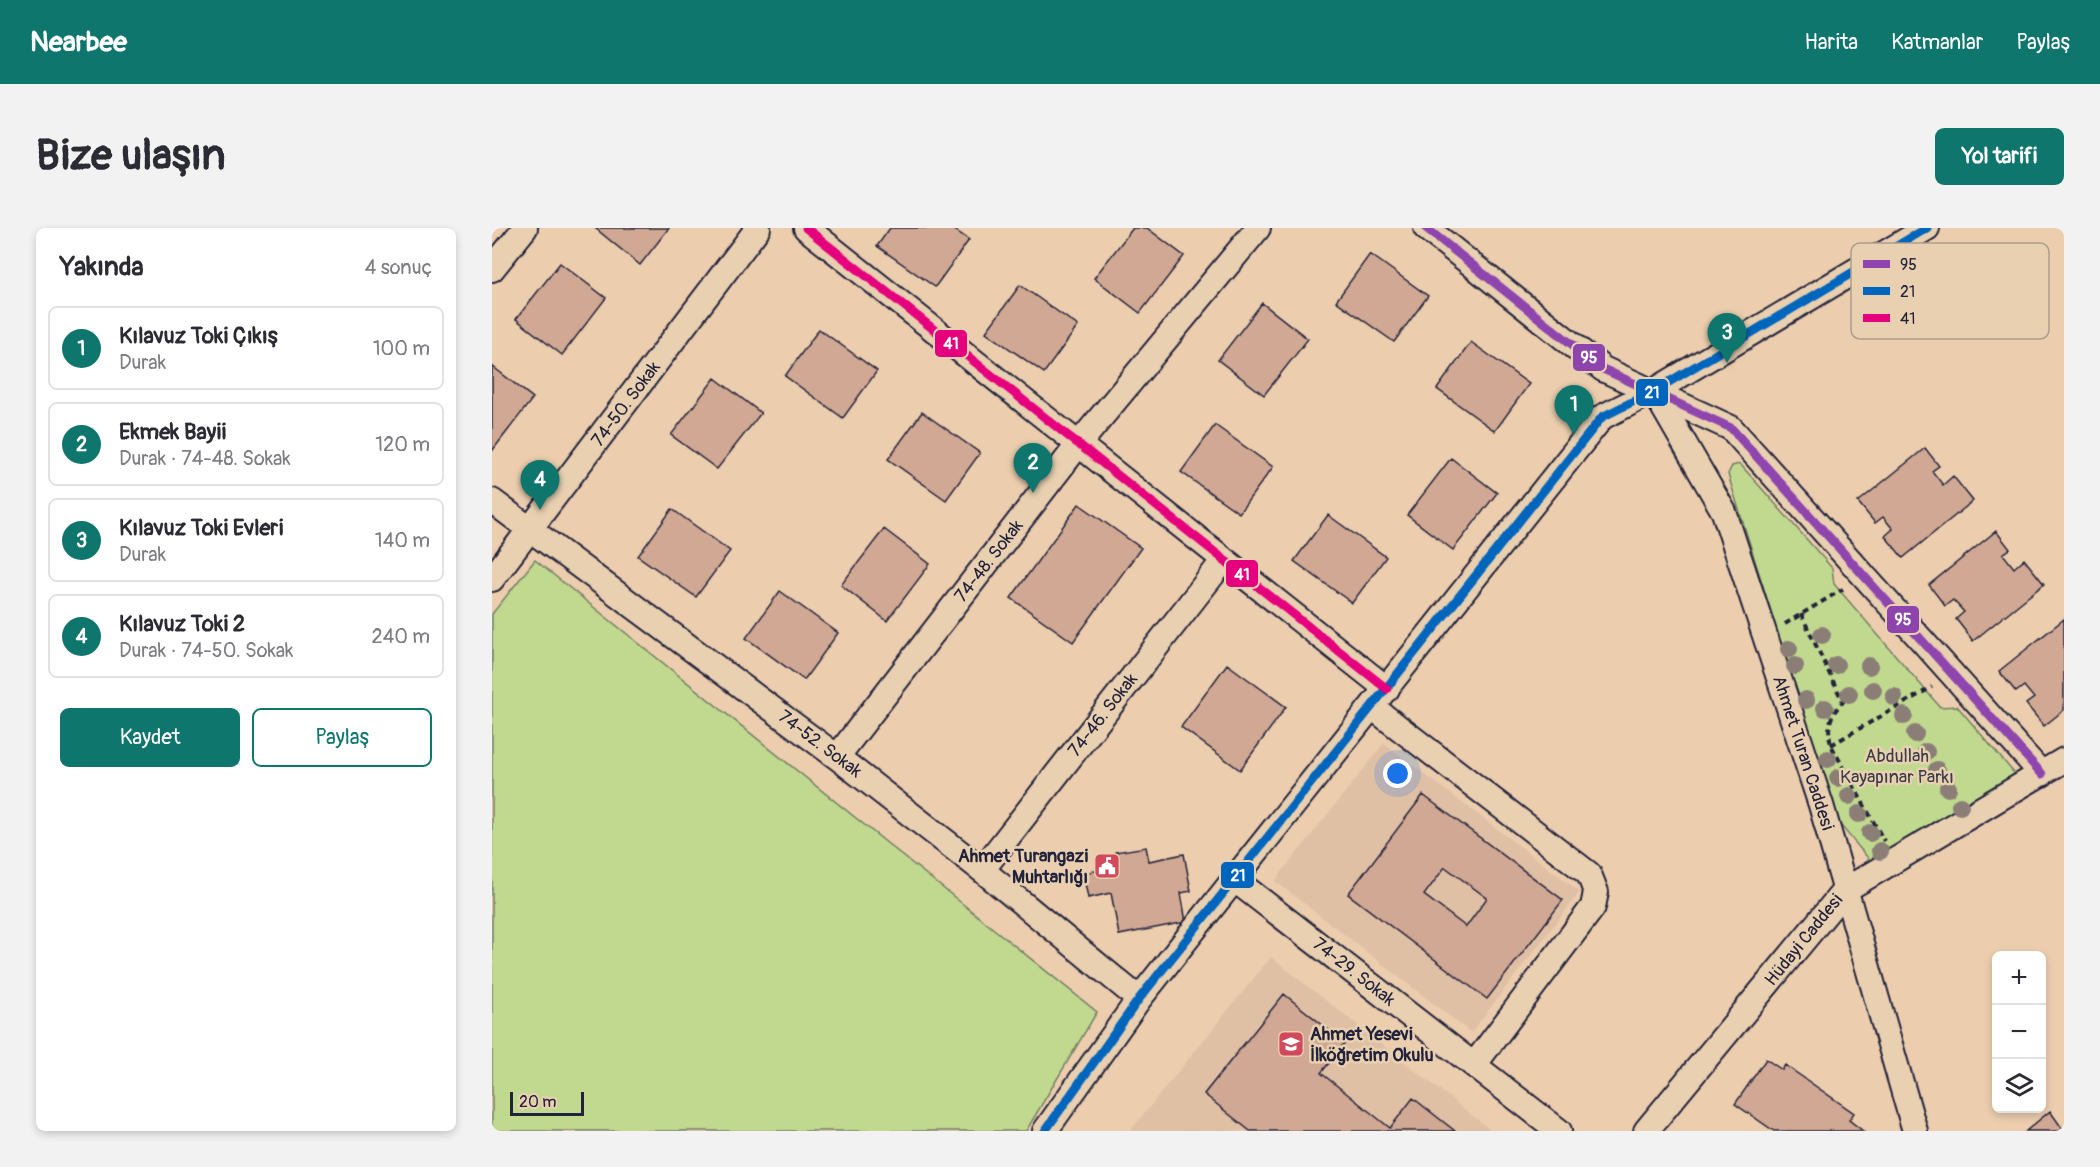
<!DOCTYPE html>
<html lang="tr">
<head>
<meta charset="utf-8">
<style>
	:root { --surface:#fff; --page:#f2f2f3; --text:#2b2b33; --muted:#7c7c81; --line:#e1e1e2; --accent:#0f766e }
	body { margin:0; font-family:Pangolin,sans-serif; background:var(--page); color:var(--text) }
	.controls { position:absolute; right:18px; bottom:18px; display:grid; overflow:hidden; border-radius:9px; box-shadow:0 3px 9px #0003 }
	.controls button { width:54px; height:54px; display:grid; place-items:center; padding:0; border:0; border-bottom:2px solid var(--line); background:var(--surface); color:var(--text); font:30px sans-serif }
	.scale { position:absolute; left:18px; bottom:15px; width:74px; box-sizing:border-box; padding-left:6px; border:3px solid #22223b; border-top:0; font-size:16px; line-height:21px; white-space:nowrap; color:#22223b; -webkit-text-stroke:4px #e9d0b1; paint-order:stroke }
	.you { position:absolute; left:906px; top:546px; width:21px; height:21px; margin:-15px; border:4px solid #fff; border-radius:50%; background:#1a73e8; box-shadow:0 0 0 9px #1a73e833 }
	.badge { display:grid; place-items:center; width:39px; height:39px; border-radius:50%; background:var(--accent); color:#fff; font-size:20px; font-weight:700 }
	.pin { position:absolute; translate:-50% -50px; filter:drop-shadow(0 2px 3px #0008) }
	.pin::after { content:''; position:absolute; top:32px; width:21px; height:18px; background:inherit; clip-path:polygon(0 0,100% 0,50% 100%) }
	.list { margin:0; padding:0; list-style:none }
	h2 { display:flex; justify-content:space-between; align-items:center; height:78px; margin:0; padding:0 24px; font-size:26px }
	h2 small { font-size:20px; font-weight:400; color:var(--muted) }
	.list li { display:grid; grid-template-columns:39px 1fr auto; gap:18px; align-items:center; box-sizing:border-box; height:84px; margin:0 12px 12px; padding:0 12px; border:2px solid var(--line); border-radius:9px }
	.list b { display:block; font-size:22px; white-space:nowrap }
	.list p { margin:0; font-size:20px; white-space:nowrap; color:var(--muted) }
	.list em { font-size:20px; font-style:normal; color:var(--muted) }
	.actions { display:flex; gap:12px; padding:18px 24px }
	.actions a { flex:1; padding:14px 0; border:2px solid var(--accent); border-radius:9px; text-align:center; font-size:21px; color:var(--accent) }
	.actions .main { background:var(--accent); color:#fff }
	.icon { flex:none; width:33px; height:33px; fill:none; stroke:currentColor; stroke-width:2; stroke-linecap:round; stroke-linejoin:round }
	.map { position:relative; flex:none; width:1572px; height:903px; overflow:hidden; border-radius:9px }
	header { display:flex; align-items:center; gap:36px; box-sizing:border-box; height:84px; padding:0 30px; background:var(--accent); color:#fff }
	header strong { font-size:28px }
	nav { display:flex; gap:33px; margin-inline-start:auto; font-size:21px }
	.intro { display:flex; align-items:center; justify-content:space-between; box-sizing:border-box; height:144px; padding:0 36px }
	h1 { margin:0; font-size:42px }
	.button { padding:15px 27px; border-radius:9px; background:var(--accent); color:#fff; font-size:21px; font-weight:700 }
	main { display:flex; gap:36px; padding:0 36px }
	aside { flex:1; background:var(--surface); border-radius:9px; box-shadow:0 3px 9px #0003 }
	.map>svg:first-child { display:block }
</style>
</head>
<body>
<header>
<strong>Nearbee</strong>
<nav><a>Harita</a><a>Katmanlar</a><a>Paylaş</a></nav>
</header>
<div class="intro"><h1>Bize ulaşın</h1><a class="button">Yol tarifi</a></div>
<main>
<aside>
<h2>Yakında<small>4 sonuç</small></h2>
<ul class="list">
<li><span class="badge">1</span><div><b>Kılavuz Toki Çıkış</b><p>Durak</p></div><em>100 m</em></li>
<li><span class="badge">2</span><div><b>Ekmek Bayii</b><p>Durak · 74-48. Sokak</p></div><em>120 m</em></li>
<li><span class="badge">3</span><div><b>Kılavuz Toki Evleri</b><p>Durak</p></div><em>140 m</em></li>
<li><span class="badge">4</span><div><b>Kılavuz Toki 2</b><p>Durak · 74-50. Sokak</p></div><em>240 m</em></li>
</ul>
<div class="actions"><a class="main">Kaydet</a><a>Paylaş</a></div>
</aside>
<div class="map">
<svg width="1572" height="903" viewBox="0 0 1572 903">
	<rect width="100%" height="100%" fill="#ecceaf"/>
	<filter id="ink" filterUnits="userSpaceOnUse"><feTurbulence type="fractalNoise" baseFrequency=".0167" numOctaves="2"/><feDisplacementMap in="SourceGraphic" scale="12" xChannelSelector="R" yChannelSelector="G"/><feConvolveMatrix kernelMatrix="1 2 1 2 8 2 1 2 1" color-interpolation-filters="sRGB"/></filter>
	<g filter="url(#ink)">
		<!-- built -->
		<path fill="#e0c0a5" d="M892,515l196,149 -109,141 -196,-152z
			M779,729l221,174h-362z"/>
		<!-- green -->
		<path fill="#c1d98f" stroke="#727e65" stroke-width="1.5" d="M1248,236l92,104 2,16 106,123 17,-1 63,74 -147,84 -36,-43 -107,-340 -2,-7 4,-8z
			M43,332l562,452 -71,119h-534v-517z"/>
		<!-- building -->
		<path fill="#d0a893" stroke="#22223b" stroke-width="1.5" fill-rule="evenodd" d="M103,0h74l-29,37z
			M398,0h62l17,12 -34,47 -58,-41z
			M641,0h14l37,28 -44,57 -46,-35z
			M878,26l58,42 -34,46 -58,-41z
			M68,35l46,35 -44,57 -46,-36z
			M528,57l58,41 -34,47 -58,-41z
			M770,75l46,36 -44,56 -46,-35z
			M327,101l58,42 -34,47 -58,-42z
			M979,114l58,42 -34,47 -58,-42z
			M0,138l41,32 -41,53z
			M223,150l46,35 -44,56 -46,-34z
			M430,184l58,41 -34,47 -58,-41z
			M723,197l58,42 -34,46 -58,-41z
			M1433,220l14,18 -7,5 11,14 10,-9 20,25 -70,57 -18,-22 8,-7 -10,-12 -8,6 -17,-21z
			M959,230l46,35 -44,57 -46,-35z
			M587,276l62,44 -68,94 -62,-44z
			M180,281l58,42 -34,46 -58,-41z
			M836,287l58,42 -34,46 -58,-42z
			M392,301l46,35 -43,57 -46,-36z
			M1504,303l14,18 -7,5 11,14 10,-9 20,25 -71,57 -17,-22 8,-7 -11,-12 -8,6 -16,-21z
			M288,363l58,42 -34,47 -58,-42z
			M1572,391v91l-20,16 -18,-22 8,-6 -10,-12 -8,6 -17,-21z
			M735,436l59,43 -46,63 -59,-43z
			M931,567l140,105 -76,99 -139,-105zM953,639l42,31 -21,29 -42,-32z
			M654,619l3,14 35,-7 7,37 -10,2 5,29 -67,13 -8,-42 -23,5 -5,-25 35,-6 -3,-15z
			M792,766l61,49 -24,30 69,55 23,-30 42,33h-205l-46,-37z
			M1274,831l16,11 3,-5 69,48 -5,7 14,11h-89l-39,-27z
			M1558,883l14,20h-38z"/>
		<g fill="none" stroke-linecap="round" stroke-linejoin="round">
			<defs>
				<path id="street" d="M314,0l581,461
					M934,0l177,141 128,59 311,346
					M0,41l33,-41
					M1162,163l70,121 97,293 94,326
					M0,273l345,256 145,113 157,129
					M0,351l266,-351
					M880,479l217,167 7,18 -3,15 -119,158
					M345,529l241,-312 180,-217
					M490,642l242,-310
					M743,652l324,251
					M553,903l94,-132 463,-582 52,-26 273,-163
					M1154,903l199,-241 219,-130"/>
			</defs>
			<!-- street casing -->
			<use href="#street" stroke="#22223b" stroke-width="28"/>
			<!-- path -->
			<path stroke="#22223b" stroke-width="4" stroke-dasharray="6 4.5" stroke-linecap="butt" d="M1309,386l42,88c-14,13 -16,26 -12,43l53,96
				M1293,396l58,-35
				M1339,517l101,-58"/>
			<!-- street -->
			<use href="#street" stroke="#e9d0b1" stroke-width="24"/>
			<defs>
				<path id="bus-1" d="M934,0l177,141 128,59 311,346"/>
				<path id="bus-2" d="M553,903l94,-132 463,-582 52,-26 273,-163"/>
				<path id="bus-3" d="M314,0l581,461"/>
			</defs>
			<!-- bus-1 casing -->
			<use href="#bus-1" stroke="#e9d0b1" stroke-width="14"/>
			<!-- bus-2 casing -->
			<use href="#bus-2" stroke="#e9d0b1" stroke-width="14"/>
			<!-- bus-3 casing -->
			<use href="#bus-3" stroke="#e9d0b1" stroke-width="14"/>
			<!-- bus-1 -->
			<use href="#bus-1" stroke="#8e44ad" stroke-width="9"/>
			<!-- bus-2 -->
			<use href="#bus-2" stroke="#0065bd" stroke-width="9"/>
			<!-- bus-3 -->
			<use href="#bus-3" stroke="#e5007d" stroke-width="9"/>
		</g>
		<!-- trees -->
		<g fill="#8a7e76">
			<circle cx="1330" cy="407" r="9"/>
			<circle cx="1297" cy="421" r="9"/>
			<circle cx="1344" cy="437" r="9"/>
			<circle cx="1303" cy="438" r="9"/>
			<circle cx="1377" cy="438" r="9"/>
			<circle cx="1381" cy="462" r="9"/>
			<circle cx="1357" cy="466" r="9"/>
			<circle cx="1402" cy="469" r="9"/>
			<circle cx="1314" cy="472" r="9"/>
			<circle cx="1333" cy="480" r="9"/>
			<circle cx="1412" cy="488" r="9"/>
			<circle cx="1423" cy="506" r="9"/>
			<circle cx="1434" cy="524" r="9"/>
			<circle cx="1336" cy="531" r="9"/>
			<circle cx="1445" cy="542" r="9"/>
			<circle cx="1346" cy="550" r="9"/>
			<circle cx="1456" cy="560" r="9"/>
			<circle cx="1357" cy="568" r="9"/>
			<circle cx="1468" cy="578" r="9"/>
			<circle cx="1367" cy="586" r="9"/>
			<circle cx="1378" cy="605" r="9"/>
			<circle cx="1388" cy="623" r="9"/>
		</g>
	</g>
	<!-- icons -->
	<defs>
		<symbol id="civic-square" viewBox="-11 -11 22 22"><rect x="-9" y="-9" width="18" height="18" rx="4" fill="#d1495b" stroke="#e9d0b1"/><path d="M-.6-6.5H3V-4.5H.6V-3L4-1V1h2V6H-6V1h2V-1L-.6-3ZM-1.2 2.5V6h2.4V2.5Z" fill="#fff"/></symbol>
		<symbol id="school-square" viewBox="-11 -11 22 22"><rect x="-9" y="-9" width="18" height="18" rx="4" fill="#d1495b" stroke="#e9d0b1"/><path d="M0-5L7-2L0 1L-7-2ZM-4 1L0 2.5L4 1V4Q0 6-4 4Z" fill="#fff"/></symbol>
	</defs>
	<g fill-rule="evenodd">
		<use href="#civic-square" x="600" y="623" width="30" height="30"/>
		<use href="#school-square" x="784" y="801" width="30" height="30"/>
	</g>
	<g text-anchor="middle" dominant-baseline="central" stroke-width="5" stroke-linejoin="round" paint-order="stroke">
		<!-- street labels -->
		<g font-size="18" fill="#22223b" stroke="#e9d0b1">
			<text transform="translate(134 176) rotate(-53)">74-50. Sokak</text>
			<text transform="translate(497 333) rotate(-52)">74-48. Sokak</text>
			<text transform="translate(611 487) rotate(-52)">74-46. Sokak</text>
			<text transform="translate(328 516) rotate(37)">74-52. Sokak</text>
			<text transform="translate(1311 525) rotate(72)">Ahmet Turan Caddesi</text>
			<text transform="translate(1312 712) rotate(-51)">Hüdayi Caddesi</text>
			<text transform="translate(862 744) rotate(38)">74-29. Sokak</text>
		</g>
		<!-- park labels -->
		<g font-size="18" fill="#3a3d48" stroke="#e9d0b1">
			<text x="1405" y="528">Abdullah<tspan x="1405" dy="21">Kayapınar Parkı</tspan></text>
		</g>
		<!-- poi labels -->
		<g font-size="18" font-weight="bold" fill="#22223b" stroke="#e9d0b1" text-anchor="end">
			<text x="596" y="628">Ahmet Turangazi<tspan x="596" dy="21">Muhtarlığı</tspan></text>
			<text x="818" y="806" text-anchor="start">Ahmet Yesevi<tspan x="818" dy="21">İlköğretim Okulu</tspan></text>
		</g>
	</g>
	<!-- legend -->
	<rect x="1359" y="15" width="198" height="96" rx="9" fill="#e9d0b1" stroke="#ad9c8e" stroke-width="1.5"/>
	<rect x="1371" y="32" width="27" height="8" fill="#8e44ad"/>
	<rect x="1371" y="59" width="27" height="8" fill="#0065bd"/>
	<rect x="1371" y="86" width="27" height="8" fill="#e5007d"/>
	<g font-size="16" fill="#22223b">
		<text x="1408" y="42">95</text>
		<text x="1408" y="69">21</text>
		<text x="1408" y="96">41</text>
	</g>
	<g stroke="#e9d0b1" stroke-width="2">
		<rect x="442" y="101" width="34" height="29" rx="6" fill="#e5007d"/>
		<rect x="1080" y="115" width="34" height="29" rx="6" fill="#8e44ad"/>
		<rect x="1143" y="150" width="34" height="29" rx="6" fill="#0065bd"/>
		<rect x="733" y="331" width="34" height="29" rx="6" fill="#e5007d"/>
		<rect x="1394" y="377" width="34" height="29" rx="6" fill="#8e44ad"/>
		<rect x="728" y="633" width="35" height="28" rx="6" fill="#0065bd"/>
	</g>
	<g font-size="16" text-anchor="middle" font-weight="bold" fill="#fff">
		<text x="459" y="121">41</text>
		<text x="1097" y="135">95</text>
		<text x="1160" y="170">21</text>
		<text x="750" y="352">41</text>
		<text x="1411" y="397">95</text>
		<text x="746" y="653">21</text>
	</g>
</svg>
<div class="controls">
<button>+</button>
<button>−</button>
<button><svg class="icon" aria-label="layers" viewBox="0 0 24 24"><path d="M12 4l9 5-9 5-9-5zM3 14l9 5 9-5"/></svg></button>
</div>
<div class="scale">20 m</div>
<div class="you"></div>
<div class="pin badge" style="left:1082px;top:207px">1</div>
<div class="pin badge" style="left:541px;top:265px">2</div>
<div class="pin badge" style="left:1235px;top:135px">3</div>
<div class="pin badge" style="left:48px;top:282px">4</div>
</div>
</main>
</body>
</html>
